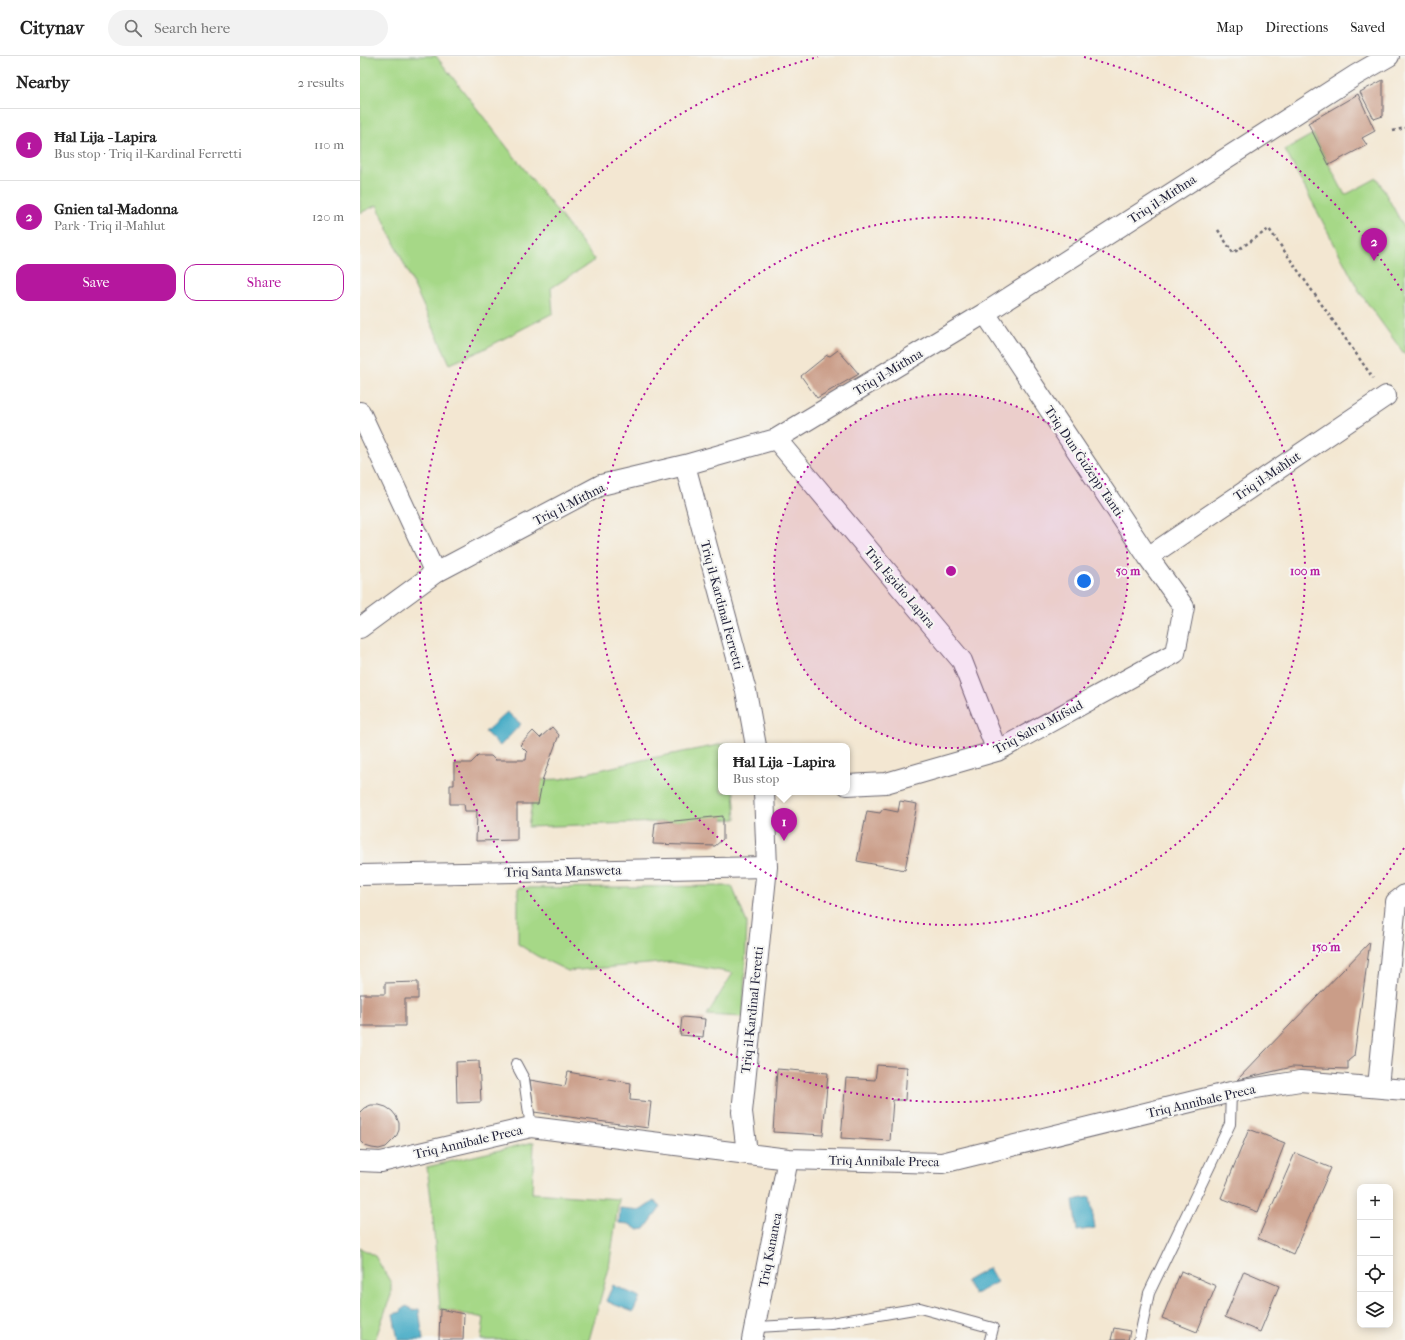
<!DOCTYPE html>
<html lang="en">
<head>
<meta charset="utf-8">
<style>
	:root { --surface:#fff; --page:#f2f2f2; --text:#222; --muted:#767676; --line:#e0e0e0; --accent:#b5179e }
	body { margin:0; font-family:"IM FELL French Canon",serif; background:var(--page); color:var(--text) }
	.controls { position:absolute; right:12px; bottom:12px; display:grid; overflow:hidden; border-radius:8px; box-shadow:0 2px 10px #0003 }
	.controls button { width:36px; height:36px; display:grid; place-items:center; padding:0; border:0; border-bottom:1px solid var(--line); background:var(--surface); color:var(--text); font:20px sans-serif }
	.you { position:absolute; left:724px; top:525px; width:14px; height:14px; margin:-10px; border:3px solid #fff; border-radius:50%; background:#1a73e8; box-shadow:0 0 0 6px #1a73e833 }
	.badge { display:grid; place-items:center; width:26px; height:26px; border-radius:50%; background:var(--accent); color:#fff; font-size:13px; font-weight:700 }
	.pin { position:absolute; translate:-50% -33px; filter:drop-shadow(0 1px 2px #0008) }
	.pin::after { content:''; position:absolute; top:21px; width:14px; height:12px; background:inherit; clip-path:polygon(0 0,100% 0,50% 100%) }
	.popup { position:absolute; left:358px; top:687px; width:132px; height:52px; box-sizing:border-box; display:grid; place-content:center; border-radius:8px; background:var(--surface); filter:drop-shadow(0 1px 3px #0005); font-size:13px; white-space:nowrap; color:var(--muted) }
	.popup b { font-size:15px; color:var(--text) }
	.popup::after { content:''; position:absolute; left:50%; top:100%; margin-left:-8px; border:8px solid transparent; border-top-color:var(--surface) }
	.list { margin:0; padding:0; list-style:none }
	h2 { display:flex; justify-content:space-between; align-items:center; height:52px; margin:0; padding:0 16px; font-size:17px }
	h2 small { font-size:13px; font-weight:400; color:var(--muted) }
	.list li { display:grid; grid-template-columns:26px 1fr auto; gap:12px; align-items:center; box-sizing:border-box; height:72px; padding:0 16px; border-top:1px solid var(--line) }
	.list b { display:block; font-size:15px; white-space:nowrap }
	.list p { margin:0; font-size:13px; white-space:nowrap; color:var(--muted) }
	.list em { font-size:13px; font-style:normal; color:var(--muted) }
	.actions { display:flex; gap:8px; padding:12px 16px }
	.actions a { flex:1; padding:9px 0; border:1px solid var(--accent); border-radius:12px; text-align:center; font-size:14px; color:var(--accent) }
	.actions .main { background:var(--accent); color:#fff }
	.icon { flex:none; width:22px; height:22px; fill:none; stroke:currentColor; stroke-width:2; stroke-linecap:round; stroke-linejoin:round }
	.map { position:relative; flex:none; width:1045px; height:1284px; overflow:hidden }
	header { display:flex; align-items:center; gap:24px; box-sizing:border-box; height:56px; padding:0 20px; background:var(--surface); border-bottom:1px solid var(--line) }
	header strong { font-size:19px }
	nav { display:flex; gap:22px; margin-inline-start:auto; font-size:14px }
	.search { width:280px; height:36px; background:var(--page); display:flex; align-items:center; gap:10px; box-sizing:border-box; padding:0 14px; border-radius:22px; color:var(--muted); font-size:15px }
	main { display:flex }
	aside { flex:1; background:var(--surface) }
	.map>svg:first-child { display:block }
</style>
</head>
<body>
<header>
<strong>Citynav</strong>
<div class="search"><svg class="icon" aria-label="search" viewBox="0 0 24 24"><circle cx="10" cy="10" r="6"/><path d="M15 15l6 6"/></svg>Search here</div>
<nav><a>Map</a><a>Directions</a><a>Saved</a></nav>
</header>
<main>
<aside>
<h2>Nearby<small>2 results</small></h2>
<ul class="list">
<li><span class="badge">1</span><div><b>Ħal Lija - Lapira</b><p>Bus stop · Triq il-Kardinal Ferretti</p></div><em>110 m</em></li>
<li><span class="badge">2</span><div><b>Gnien tal-Madonna</b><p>Park · Triq il-Maħlut</p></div><em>120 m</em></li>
</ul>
<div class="actions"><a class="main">Save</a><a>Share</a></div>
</aside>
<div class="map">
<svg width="1045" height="1284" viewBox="0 0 1045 1284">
	<rect width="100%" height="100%" fill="#f6f6f2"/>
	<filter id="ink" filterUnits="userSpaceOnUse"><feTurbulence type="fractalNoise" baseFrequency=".025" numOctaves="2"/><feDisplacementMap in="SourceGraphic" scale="8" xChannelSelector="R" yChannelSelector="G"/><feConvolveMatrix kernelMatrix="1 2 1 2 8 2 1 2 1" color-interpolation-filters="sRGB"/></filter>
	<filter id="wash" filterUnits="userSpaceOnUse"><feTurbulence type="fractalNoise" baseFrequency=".012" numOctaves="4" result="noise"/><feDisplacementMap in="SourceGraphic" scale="16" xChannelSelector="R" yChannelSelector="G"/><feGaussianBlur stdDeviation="0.9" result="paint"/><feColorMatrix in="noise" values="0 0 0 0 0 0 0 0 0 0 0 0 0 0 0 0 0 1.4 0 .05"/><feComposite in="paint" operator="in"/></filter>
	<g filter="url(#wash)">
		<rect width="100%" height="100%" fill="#f3e7d2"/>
		<!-- green -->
		<path fill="#a6d887" stroke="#647d61" d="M0,0h76l159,204 -44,28 2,25 -73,38 -30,13 -73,-159 -17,8z
			M953,78l32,61 32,-17 28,51v126l-45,-62 -75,-143z
			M369,687v3h-8v46h13l2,27 -208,8 8,-47 25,-1 86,-20z
			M372,830l15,37 -4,94 -36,-2 26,-42 -62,-11 -103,9 -31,-15 -19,-12v-56z
			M174,1086l-2,51 87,6 -10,69 -20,72h-108l3,-22 -44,-9 -8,-102 -5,-40z
			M0,1192l15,8 16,27v12l-16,45h-15z"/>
		<!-- water -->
		<path fill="#47acc6" stroke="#346780" d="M147,656l14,12 -21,22 -15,-14z
			M730,1141l5,31 -18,3 -4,-31z
			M294,1145l7,6 -16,22 -7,1 -9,-6 -10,-1 1,-15 21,2z
			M629,1212l8,14 -23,13 -8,-14z
			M253,1229l27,12 -7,15 -27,-11z
			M47,1250l5,4 7,-1 4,31h-25l-5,-26 8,-2 2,-4z"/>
		<g id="blocks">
			<!-- building -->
			<path fill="#ca9d88" d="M1023,24v36l-9,3 -14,-27z
				M998,38l17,37 -13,7 5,7 -38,20 -21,-42z
				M478,294l21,24 -42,24 -16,-22 26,-21 3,1z
				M192,671l7,8 -16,43 -5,26h-21v36l-41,1 1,-30h-12l-1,-7h-14v-19h4v-22h17l7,-7h13l4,4h31l1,-8 -7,-7 13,-14 7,7z
				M540,745l17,3 -12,66 -48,-9 10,-50 13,2 3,-4 15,3z
				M363,760v23l-8,7 -62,-2 2,-21z
				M1010,886l-16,114 -6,5v8l-56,-2 -55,13z
				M58,926v17h-13v27h-45v-32h25v-11z
				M322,961l23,2 -2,18 -23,-2z
				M119,1005l2,41 -24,1 -1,-41z
				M517,1009l30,2 -2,33h-12l-3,41 -49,-3 5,-60 29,2z
				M417,1013l51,4 -5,62 -50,-3z
				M208,1016l63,11 -1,17 21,2 -3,26 -114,-16 -4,-32 35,6z
				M11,1049h8l7,2 6,4 4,5 3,7v7l-3,7 -10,10 -7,2 -7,-1 -7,-2 -5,-5v-29l4,-4z
				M889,1073l36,14 -27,69 -37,-14z
				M935,1097l36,15 -38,86 -35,-16z
				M821,1215l35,15 -19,46 -35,-14z
				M884,1215l35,15 -19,46 -35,-15z
				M80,1253l24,5 -1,26h-24z
				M754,1272l16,3 -2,9h-17z"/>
		</g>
	</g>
	<g filter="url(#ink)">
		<use href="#blocks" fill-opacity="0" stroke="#6b6770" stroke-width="1"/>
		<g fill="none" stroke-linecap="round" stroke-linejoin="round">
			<defs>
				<path id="service" d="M156,1008l8,15 7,48
					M395,1271l76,-4 89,-15 73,20 -3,12
					M779,1284l10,-47 81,-169 1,-32"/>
				<path id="minor" d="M0,356l75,161
					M416,383l186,222 35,90
					M325,409l61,226 10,55
					M788,501l238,-161
					M0,572l75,-55 166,-88 84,-20 91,-26 209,-126 371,-238 33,-19
					M487,729l39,-2 111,-32 178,-98 9,-46 -36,-50 -163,-244
					M0,819l407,-8
					M1018,1031l18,-185 9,-7
					M387,1097l-5,-41 25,-245 -3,-75
					M0,1105l21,1 150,-35 257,32 154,4 289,-71 69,-11 105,9
					M392,1284l36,-181"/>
			</defs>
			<!-- service casing -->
			<use href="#service" stroke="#6b6770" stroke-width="12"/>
			<!-- minor casing -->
			<use href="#minor" stroke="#6b6770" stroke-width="22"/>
			<!-- path -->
			<path stroke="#6b6770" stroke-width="2.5" stroke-dasharray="3 3" stroke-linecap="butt" d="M1033,75l12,-3
				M858,174l15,23 36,-24 104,149"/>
			<!-- service -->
			<use href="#service" stroke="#fff" stroke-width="10"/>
			<!-- minor -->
			<use href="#minor" stroke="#fff" stroke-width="20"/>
		</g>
	</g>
	<!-- distance rings -->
	<circle cx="591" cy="515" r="177" fill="#b5179e" fill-opacity=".12"/>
	<g fill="none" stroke="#b5179e" stroke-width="2" stroke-dasharray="2 4">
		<circle cx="591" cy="515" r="177"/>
		<circle cx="591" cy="515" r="354"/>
		<path d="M1044 792A531 531 0 1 1 458 1M724 1A531 531 0 0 1 1044 238"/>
	</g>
	<g text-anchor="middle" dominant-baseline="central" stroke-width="4" stroke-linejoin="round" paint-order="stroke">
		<!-- street labels -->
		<g font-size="13" fill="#22223b" stroke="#f6f6f2">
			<text transform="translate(802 143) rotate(-33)">Triq il-Mitħna</text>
			<text transform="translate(528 316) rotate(-31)">Triq il-Mitħna</text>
			<text transform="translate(724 405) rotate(56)">Triq Dun Ġużepp Tanti</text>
			<text transform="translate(907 420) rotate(-34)">Triq il-Maħlut</text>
			<text transform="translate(209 448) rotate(-27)">Triq il-Mitħna</text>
			<text transform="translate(540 531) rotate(50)">Triq Egidio Lapira</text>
			<text transform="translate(362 549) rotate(75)">Triq il-Kardinal Ferretti</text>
			<text transform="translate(678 671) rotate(-28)">Triq Salvu Mifsud</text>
			<text transform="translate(203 815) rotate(-1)">Triq Santa Mansweta</text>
			<text transform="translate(392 954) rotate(-84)">Triq il-Kardinal Feretti</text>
			<text transform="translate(841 1045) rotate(-13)">Triq Annibale Preca</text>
			<text transform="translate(108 1086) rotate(-13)">Triq Annibale Preca</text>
			<text transform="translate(524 1105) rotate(1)">Triq Annibale Preca</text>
			<text transform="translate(410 1194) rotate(-79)">Triq Kananea</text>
		</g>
	</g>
	<circle cx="591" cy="515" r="6" fill="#b5179e" stroke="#f6f6f2" stroke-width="2"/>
	<g font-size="12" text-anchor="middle" font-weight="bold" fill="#b5179e" stroke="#f6f6f2" stroke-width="4" stroke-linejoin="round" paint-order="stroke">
		<text x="768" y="519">50 m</text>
		<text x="945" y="519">100 m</text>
		<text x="966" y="895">150 m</text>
	</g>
</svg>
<div class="controls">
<button>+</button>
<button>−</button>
<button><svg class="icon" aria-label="locate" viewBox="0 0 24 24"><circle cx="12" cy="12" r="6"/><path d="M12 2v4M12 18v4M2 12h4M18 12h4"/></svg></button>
<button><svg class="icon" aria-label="layers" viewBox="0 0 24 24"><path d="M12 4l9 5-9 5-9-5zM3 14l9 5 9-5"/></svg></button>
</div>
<div class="you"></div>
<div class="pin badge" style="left:424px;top:785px">1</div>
<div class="popup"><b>Ħal Lija - Lapira</b>Bus stop</div>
<div class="pin badge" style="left:1014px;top:205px">2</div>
</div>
</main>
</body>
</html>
